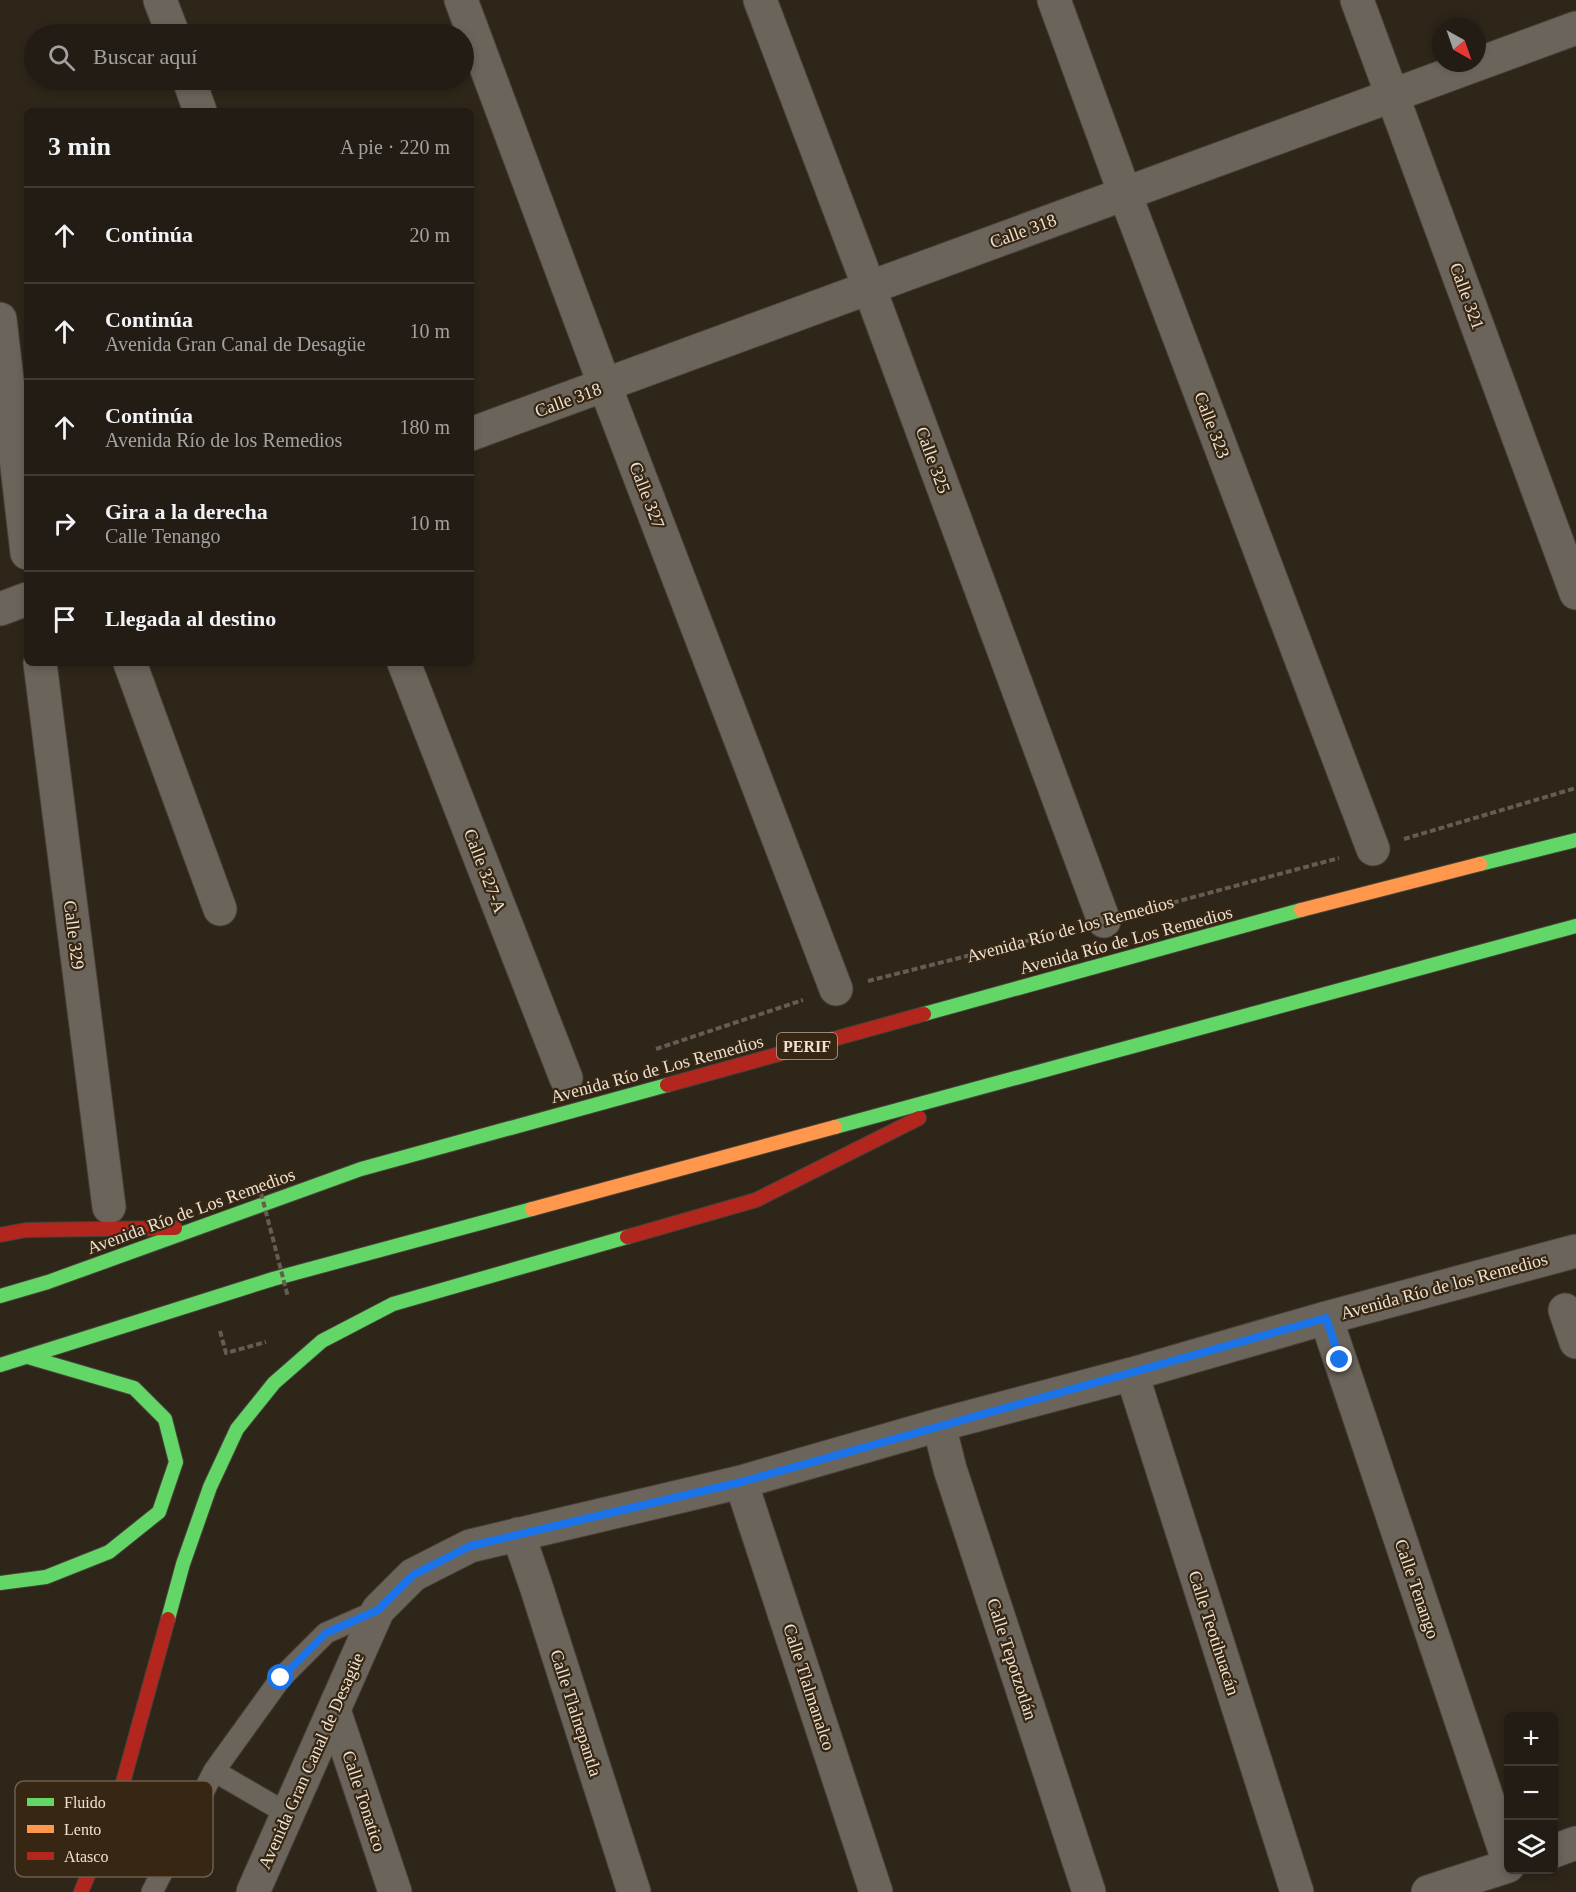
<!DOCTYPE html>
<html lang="es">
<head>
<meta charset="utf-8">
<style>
	:root { --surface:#231c14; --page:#2f2922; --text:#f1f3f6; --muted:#a3a1a0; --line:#403a34 }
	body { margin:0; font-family:Georgia,serif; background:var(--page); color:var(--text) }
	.controls { position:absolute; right:18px; bottom:18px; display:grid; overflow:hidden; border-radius:9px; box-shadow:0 3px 9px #0003 }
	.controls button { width:54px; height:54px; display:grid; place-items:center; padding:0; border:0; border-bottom:2px solid var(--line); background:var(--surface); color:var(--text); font:30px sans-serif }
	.compass { position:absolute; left:1432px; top:18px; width:54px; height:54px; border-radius:50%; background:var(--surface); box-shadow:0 3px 9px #0003; rotate:140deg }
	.stop { position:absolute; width:18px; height:18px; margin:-14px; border:4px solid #1a73e8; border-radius:50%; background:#fff }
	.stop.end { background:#1a73e8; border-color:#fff; box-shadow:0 2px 6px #0008 }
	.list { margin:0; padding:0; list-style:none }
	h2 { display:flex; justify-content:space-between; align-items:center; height:78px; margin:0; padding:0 24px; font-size:26px }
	h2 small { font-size:20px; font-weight:400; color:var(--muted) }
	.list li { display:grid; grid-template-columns:39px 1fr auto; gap:18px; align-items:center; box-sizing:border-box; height:96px; padding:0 24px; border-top:2px solid var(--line) }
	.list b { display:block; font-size:22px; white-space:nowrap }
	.list p { margin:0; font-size:20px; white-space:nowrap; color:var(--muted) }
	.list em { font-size:20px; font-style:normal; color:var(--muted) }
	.icon { flex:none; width:33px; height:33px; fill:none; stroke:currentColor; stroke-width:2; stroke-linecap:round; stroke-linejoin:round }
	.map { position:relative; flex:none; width:1576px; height:1892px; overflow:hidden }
	.search { position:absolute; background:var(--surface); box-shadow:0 3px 9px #0003; left:24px; top:24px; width:450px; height:66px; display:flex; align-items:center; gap:15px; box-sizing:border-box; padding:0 21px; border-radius:33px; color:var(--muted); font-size:22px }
	.panel { position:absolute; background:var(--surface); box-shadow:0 3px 9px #0003; left:24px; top:108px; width:450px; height:558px; border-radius:9px }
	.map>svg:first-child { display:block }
</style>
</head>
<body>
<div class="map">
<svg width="1576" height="1892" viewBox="0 0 1576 1892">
	<rect width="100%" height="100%" fill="#2f261a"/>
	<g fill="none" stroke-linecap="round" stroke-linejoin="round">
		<defs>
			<path id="lane" d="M214,1771l74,43
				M152,1892l62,-121 67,-93 45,-45 52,-23"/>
			<path id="street" d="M160,0l13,34
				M461,0l144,386 231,603
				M760,0l109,287 235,634
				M1054,0l71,194 248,655
				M1357,0l219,593
				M189,80l11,31
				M0,319l27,234
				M471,434l1105,-406
				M0,609l27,-10
				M40,663l69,544
				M130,663l90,246
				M404,663l162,415
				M1565,1310l11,32
				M1326,1318l182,542
				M1132,1374l165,518
				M939,1425l11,44 139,423
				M741,1482l135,410
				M518,1534l17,49 99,309
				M334,1710l61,182
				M1554,1851l22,-8
				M253,1892l125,-282 35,-35 57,-29 271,-64 198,-57 193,-51 194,-56 250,-67
				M1428,1892l80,-26"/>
			<path id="fast" d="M1480,864l96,-24
				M924,1014l377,-104
				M835,1127l741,-201
				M0,1296l48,-14 313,-113 306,-84
				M0,1365l273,-86 259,-70
				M0,1583l46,-6 63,-25 50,-40 17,-50 -11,-43 -31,-31 -106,-31
				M168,1619l15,-55 27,-77 27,-58 37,-46 48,-42 71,-37 234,-67"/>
			<path id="slow" d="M1301,910l179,-46
				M532,1209l303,-82"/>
			<path id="jam" d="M667,1085l257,-71
				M0,1235l26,-5 149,-2
				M627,1237l129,-37 163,-82
				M81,1892l35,-84 52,-189"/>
		</defs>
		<!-- lane casing -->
		<use href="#lane" stroke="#494138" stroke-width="23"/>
		<!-- street casing -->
		<use href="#street" stroke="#494138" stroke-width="35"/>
		<!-- fast casing -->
		<use href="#fast" stroke="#494138" stroke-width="16"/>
		<!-- slow casing -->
		<use href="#slow" stroke="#494138" stroke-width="16"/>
		<!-- jam casing -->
		<use href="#jam" stroke="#494138" stroke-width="16"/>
		<!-- path -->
		<path stroke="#645d54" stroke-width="4" stroke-dasharray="6 3" stroke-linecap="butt" d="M1404,839l172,-51
			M1138,912l201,-54
			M868,981l202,-51
			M656,1049l147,-49
			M220,1331l6,22 40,-11"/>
		<!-- lane -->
		<use href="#lane" stroke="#6b645b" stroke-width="21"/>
		<!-- street -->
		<use href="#street" stroke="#6b645b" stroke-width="33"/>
		<!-- fast -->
		<use href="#fast" stroke="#63d668" stroke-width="14"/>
		<!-- slow -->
		<use href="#slow" stroke="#ff974d" stroke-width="14"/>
		<!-- jam -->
		<use href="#jam" stroke="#b3261e" stroke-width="14"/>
		<!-- path-bridge -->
		<path stroke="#645d54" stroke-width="4" stroke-dasharray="6 3" stroke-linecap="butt" d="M261,1193l27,104"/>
	</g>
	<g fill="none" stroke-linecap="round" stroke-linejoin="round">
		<!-- route -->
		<path stroke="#1a73e8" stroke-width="8" d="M281,1678l45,-45 52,-23 35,-35 57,-29 271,-64 585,-164 14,42"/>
	</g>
	<g text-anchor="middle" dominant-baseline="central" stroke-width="4.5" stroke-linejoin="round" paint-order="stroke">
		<!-- shield labels -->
		<rect fill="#372712" stroke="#b6a99a" stroke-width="1.5" x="777" y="1033" width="60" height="26" rx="4.5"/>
		<g font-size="16" font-weight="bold" fill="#ece1d4">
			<text x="807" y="1046">PERIF</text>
		</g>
		<!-- street labels -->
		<g font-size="18" fill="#ece1d4" stroke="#372712">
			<text transform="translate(1023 231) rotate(-20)">Calle 318</text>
			<text transform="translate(1467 296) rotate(70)">Calle 321</text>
			<text transform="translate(568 400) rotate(-20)">Calle 318</text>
			<text transform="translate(1212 425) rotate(69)">Calle 323</text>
			<text transform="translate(933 460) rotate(70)">Calle 325</text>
			<text transform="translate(647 495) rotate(69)">Calle 327</text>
			<text transform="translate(485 871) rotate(69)">Calle 327-A</text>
			<text transform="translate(1070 929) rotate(-15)">Avenida Río de los Remedios</text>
			<text transform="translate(74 935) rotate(83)">Calle 329</text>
			<text transform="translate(1126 940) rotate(-15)">Avenida Río de Los Remedios</text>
			<text transform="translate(657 1069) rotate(-15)">Avenida Río de Los Remedios</text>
			<text transform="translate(191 1211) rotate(-20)">Avenida Río de Los Remedios</text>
			<text transform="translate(1444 1286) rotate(-15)">Avenida Río de los Remedios</text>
			<text transform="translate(1417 1589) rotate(71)">Calle Tenango</text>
			<text transform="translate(1214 1633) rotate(72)">Calle Teotihuacán</text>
			<text transform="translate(1012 1659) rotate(72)">Calle Tepotzotlán</text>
			<text transform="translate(809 1687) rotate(72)">Calle Tlalmanalco</text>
			<text transform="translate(576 1713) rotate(72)">Calle Tlalnepantla</text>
			<text transform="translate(311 1761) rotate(-66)">Avenida Gran Canal de Desagüe</text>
			<text transform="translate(364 1801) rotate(72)">Calle Tonatico</text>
		</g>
	</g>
	<!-- legend -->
	<rect x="15" y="1781" width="198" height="96" rx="9" fill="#372712" stroke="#6d5f4c" stroke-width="1.5"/>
	<rect x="27" y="1798" width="27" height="8" fill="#63d668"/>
	<rect x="27" y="1825" width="27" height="8" fill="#ff974d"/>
	<rect x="27" y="1852" width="27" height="8" fill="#b3261e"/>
	<g font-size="16" fill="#ece1d4">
		<text x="64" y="1808">Fluido</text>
		<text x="64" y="1835">Lento</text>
		<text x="64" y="1862">Atasco</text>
	</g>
</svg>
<div class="controls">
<button>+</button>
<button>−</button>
<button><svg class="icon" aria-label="layers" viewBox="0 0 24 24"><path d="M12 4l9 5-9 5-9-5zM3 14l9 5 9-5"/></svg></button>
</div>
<svg class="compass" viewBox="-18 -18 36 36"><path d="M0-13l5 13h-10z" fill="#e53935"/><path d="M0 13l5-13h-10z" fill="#a3a1a0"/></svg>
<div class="stop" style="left:281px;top:1678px"></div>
<div class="stop end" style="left:1340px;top:1360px"></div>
<div class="search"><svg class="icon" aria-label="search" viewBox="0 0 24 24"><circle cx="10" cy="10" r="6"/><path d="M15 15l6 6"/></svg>Buscar aquí</div>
<section class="panel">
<h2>3 min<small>A pie · 220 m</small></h2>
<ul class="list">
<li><svg class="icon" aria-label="ahead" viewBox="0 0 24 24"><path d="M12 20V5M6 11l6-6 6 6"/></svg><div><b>Continúa</b></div><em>20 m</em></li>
<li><svg class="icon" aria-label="ahead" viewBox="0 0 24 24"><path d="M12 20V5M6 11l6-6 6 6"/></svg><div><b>Continúa</b><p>Avenida Gran Canal de Desagüe</p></div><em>10 m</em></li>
<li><svg class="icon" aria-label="ahead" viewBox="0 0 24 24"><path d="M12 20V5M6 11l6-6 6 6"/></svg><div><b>Continúa</b><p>Avenida Río de los Remedios</p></div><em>180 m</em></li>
<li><svg class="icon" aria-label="right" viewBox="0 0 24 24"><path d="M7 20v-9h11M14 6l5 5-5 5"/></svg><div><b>Gira a la derecha</b><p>Calle Tenango</p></div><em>10 m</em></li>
<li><svg class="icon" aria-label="arrive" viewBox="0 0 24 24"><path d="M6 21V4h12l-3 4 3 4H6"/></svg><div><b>Llegada al destino</b></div></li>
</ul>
</section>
</div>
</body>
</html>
